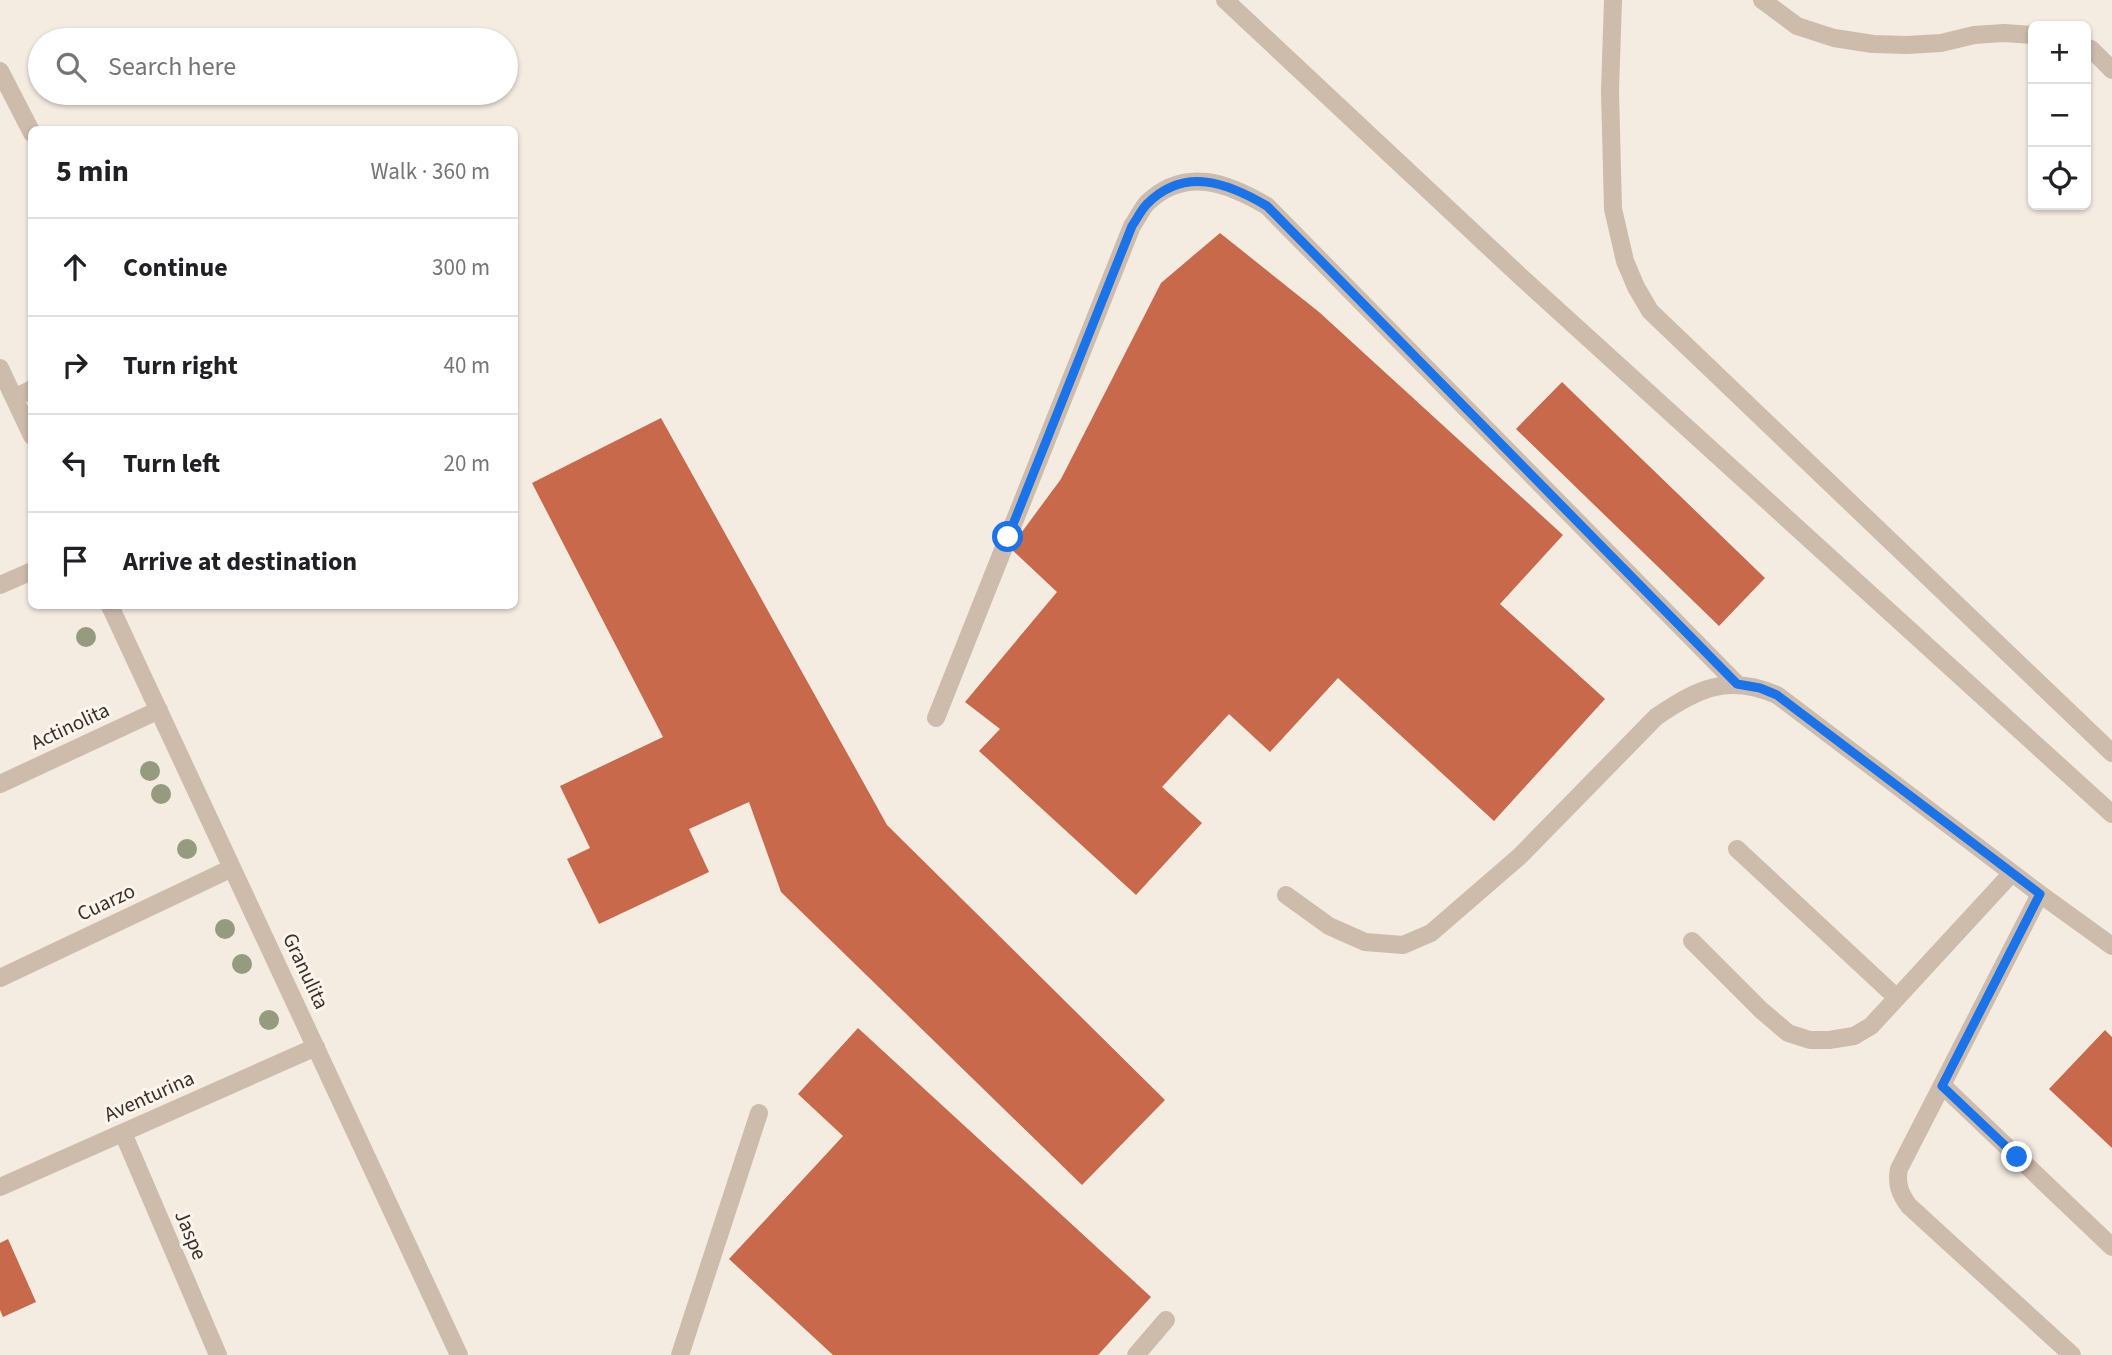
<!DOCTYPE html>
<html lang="en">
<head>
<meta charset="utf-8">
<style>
	:root { --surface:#fff; --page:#f6f6f6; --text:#202124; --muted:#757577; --line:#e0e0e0 }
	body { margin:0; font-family:"Source Sans 3",sans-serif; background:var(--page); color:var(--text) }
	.controls { position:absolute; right:21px; top:21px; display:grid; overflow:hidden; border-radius:10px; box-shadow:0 2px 5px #0004 }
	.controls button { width:63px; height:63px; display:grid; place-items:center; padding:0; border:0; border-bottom:2px solid var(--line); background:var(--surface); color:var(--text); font:35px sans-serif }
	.stop { position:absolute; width:21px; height:21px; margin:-16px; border:5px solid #1a73e8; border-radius:50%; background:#fff }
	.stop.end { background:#1a73e8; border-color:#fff; box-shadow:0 2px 7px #0008 }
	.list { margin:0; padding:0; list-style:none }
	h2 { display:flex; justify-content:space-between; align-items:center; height:91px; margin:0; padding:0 28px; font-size:30px }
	h2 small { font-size:23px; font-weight:400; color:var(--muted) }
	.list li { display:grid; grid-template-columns:46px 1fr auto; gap:21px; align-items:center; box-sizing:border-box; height:98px; padding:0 28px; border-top:2px solid var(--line) }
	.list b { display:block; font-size:26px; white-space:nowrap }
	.list em { font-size:23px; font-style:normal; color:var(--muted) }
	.icon { flex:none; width:38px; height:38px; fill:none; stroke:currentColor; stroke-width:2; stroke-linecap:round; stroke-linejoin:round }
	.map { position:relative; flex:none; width:2112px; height:1355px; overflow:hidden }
	.search { position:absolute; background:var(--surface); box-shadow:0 2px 5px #0004; left:28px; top:28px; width:490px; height:77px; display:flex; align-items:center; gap:18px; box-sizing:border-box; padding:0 24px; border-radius:38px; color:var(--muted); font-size:26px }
	.panel { position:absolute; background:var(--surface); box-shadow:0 2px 5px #0004; left:28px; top:126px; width:490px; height:483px; border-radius:10px }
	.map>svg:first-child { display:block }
</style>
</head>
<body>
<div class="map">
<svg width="2112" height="1355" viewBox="0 0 2112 1355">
	<rect width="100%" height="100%" fill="#f4ebe1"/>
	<!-- building -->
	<path fill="#c8694b" d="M1220,233l99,79 244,223 -63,69 105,95 -111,122 -156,-143 -68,74 -41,-38 -67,73 40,36 -66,72 -157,-144 21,-22 -35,-27 92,-110 -47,-44 51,-69 100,-196z
		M1562,382l203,196 -46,48 -203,-197z
		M661,418l226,407 278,275 -83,85 -301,-293 -32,-90 -60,27 20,43 -110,52 -32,-65 23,-11 -30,-62 103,-49 -131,-254z
		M858,1028l293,269 -53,58h-265l-104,-96 114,-123 -45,-42z
		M2105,1030l7,7v111l-63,-59z
		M8,1239l28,63 -33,15 -3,-7v-67z"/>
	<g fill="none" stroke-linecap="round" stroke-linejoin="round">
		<!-- minor -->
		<path stroke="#cdbbac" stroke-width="18" d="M1225,0l295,276 592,538
			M1613,0l-3,91 3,118 12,52 11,26 14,24 462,442
			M1762,0l35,26 37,12 39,6 34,1 34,-2 33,-8 30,-2 29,2
			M2086,47l5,2 21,21
			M0,71l32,62
			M0,368l32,68
			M14,398l18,-9
			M0,585l32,-14
			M110,606l349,749
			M936,718l196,-492c5,-7 9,-16 15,-23 38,-37 81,-20 120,3l470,478
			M0,784l159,-74
			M1737,849l160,149
			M2040,894l-141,275c-3,15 1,25 10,37l163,149
			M1286,895l43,31 36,16 38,3 28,-12 89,-77 136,-139c42,-29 72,-43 121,-22l263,199 72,52
			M1692,941l69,69 27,23 22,7h19l25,-4 17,-10 141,-153
			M0,978l232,-110
			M1942,1085l170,162
			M123,1133l95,222
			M0,1187l316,-140
			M680,1355l79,-242
			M1136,1355l30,-35"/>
	</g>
	<!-- trees -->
	<g fill="#969b7f">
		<circle cx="86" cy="637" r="10"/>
		<circle cx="150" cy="771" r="10"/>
		<circle cx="161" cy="794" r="10"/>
		<circle cx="187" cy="849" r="10"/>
		<circle cx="225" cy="929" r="10"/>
		<circle cx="242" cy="964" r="10"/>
		<circle cx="269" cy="1020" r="10"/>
	</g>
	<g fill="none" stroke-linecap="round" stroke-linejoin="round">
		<!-- route -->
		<path stroke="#1a73e8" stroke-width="9" d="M1008,537l124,-311c5,-7 9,-16 15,-22 38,-38 81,-21 120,2l470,478 23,4 17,7 263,199 -98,192 75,71"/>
	</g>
	<g text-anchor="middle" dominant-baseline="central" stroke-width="6" stroke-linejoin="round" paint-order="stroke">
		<!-- street labels -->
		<g font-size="21" fill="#3b302b" stroke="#fbf5ee">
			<text transform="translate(70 726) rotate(-25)">Actinolita</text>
			<text transform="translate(106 902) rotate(-25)">Cuarzo</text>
			<text transform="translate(306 971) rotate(65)">Granulita</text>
			<text transform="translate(149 1096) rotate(-24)">Aventurina</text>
			<text transform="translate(191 1235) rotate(67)">Jaspe</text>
		</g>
	</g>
</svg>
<div class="controls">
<button>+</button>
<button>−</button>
<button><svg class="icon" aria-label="locate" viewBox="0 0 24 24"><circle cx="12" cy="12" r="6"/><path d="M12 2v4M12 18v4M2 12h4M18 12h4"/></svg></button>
</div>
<div class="stop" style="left:1008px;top:537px"></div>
<div class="stop end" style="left:2017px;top:1157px"></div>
<div class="search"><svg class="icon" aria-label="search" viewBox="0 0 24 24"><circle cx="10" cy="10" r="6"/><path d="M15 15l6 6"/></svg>Search here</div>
<section class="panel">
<h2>5 min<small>Walk · 360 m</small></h2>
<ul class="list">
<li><svg class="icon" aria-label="ahead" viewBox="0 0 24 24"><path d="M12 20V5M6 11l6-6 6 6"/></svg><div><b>Continue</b></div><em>300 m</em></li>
<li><svg class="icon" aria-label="right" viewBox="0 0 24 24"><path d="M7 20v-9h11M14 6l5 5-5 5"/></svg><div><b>Turn right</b></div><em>40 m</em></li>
<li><svg class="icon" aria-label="left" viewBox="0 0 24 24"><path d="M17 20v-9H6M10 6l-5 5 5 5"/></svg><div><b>Turn left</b></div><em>20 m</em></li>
<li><svg class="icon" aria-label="arrive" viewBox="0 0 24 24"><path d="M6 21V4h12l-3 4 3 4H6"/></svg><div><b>Arrive at destination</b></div></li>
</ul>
</section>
</div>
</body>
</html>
